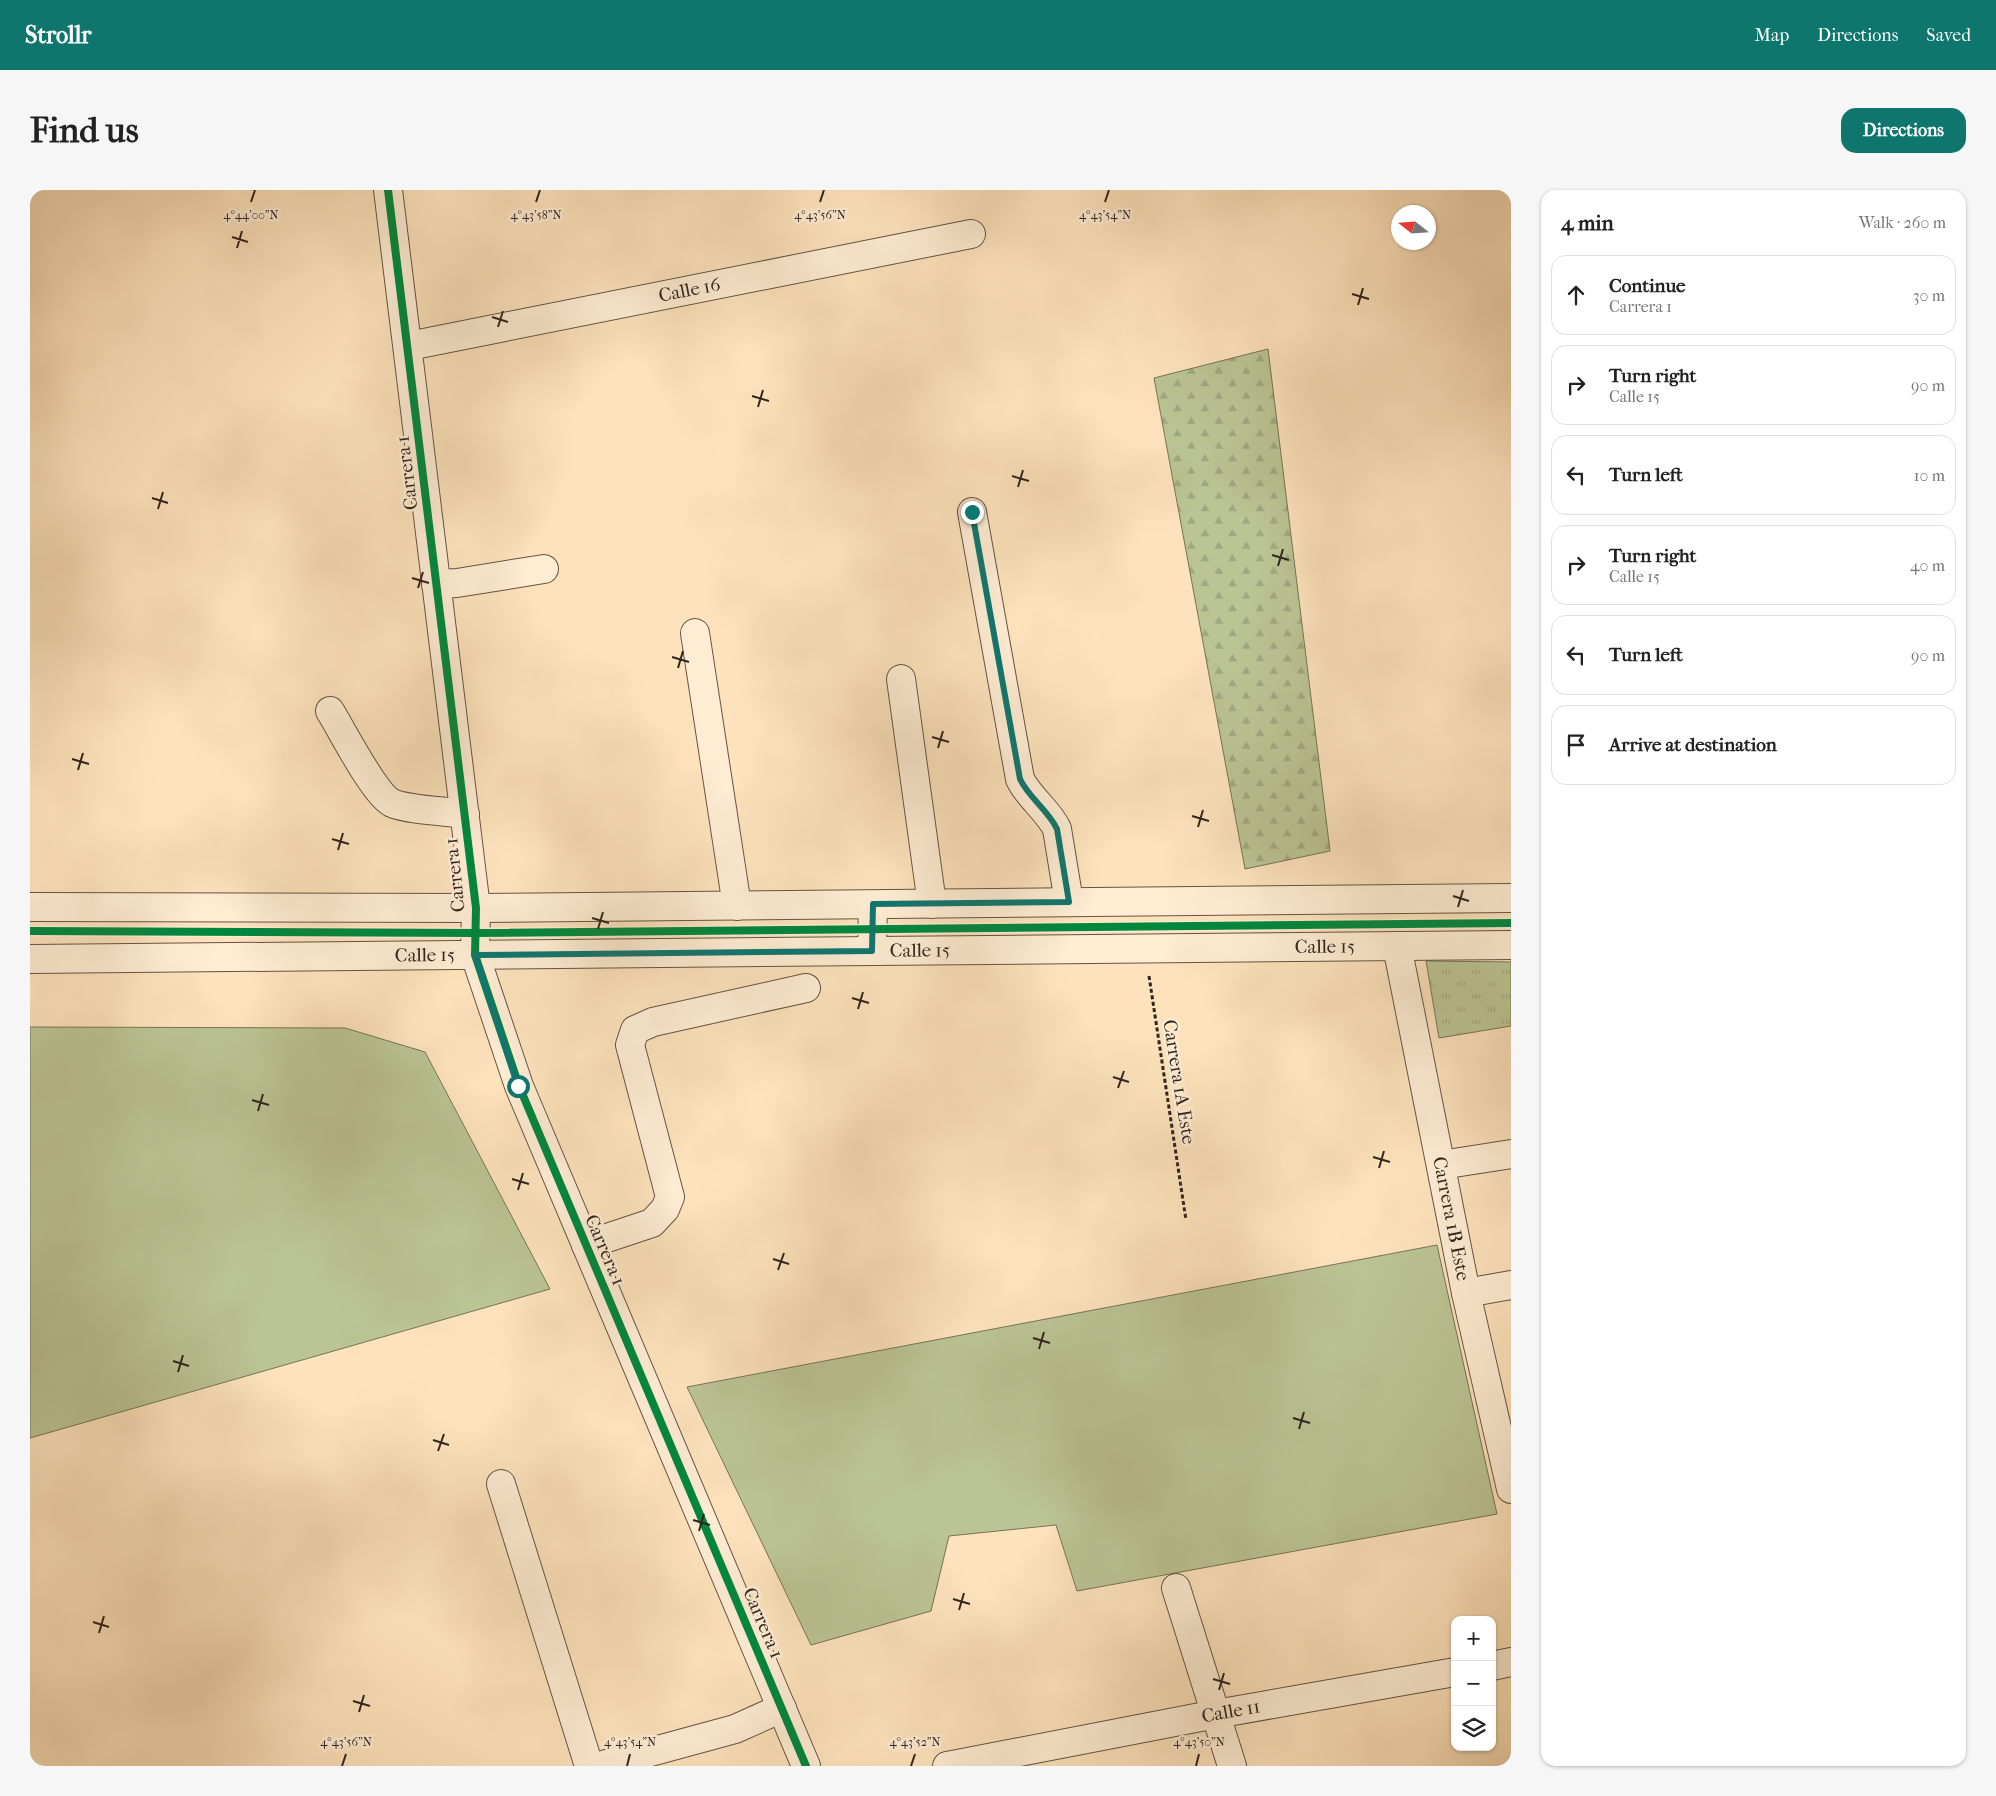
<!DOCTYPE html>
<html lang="en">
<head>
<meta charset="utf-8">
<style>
	:root { --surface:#fff; --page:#f6f6f6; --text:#222; --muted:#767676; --line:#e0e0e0; --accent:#0f766e }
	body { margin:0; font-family:"IM FELL French Canon",serif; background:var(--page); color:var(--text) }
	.controls { position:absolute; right:15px; bottom:15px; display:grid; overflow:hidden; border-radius:10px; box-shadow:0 1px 4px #0004 }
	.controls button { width:45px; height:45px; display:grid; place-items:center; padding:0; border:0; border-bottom:1px solid var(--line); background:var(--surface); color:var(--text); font:25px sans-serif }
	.compass { position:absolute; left:1361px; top:15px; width:45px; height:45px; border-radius:50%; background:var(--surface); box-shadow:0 1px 4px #0004; rotate:287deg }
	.stop { position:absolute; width:15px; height:15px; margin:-11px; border:4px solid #0f766e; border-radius:50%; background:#fff }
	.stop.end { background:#0f766e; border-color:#fff; box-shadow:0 1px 5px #0008 }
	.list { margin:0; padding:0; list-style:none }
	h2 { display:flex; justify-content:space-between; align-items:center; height:65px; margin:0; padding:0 20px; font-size:21px }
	h2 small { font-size:16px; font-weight:400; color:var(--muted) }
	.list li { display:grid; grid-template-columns:32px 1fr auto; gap:15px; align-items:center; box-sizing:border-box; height:80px; margin:0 10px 10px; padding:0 10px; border:1px solid var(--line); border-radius:15px }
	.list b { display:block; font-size:19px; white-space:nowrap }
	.list p { margin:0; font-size:16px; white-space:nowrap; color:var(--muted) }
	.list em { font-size:16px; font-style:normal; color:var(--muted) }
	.icon { flex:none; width:28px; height:28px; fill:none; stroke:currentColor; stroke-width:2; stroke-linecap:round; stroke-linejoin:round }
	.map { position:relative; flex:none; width:1481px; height:1576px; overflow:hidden; border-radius:15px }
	header { display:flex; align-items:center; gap:30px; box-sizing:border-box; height:70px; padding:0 25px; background:var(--accent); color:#fff }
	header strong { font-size:24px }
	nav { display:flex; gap:28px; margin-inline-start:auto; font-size:18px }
	.intro { display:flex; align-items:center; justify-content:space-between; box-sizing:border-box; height:120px; padding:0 30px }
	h1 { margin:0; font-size:35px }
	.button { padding:12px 22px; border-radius:15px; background:var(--accent); color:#fff; font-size:18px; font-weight:700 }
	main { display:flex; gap:30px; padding:0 30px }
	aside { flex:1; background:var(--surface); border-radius:15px; box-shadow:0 1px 4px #0004 }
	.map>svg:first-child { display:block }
</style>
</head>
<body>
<header>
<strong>Strollr</strong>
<nav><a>Map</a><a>Directions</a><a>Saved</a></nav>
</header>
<div class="intro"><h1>Find us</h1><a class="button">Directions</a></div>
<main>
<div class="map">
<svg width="1481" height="1576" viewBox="0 0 1481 1576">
	<defs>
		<pattern id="forest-firs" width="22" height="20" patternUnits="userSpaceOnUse" patternTransform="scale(1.25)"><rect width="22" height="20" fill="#bbc493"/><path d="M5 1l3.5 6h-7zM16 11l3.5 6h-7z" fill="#a1a87e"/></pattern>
		<pattern id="park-tufts" width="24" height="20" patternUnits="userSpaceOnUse" patternTransform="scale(1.25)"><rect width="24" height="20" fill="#bbc493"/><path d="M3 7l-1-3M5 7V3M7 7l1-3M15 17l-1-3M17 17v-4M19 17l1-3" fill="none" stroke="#a1a87e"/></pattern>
	</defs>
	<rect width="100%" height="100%" fill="#fde2bb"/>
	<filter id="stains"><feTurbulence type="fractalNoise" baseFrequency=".004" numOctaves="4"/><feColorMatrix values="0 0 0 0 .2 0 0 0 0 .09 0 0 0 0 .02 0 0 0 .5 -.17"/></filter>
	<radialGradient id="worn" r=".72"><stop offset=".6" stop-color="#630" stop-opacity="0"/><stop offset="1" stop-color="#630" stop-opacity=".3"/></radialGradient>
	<!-- green -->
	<path fill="#bbc493" stroke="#767458" d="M0,837l315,1 80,24 125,237 -520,149z
		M1407,1055l60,269 -420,77 -21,-66 -107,11 -18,75 -120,34 -124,-258z"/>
	<!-- forest -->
	<path fill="url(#forest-firs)" stroke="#767458" d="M1238,159l62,502 -85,18 -91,-491z"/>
	<!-- park -->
	<path fill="url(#park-tufts)" stroke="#767458" d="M1396,771l85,1v64l-72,12z"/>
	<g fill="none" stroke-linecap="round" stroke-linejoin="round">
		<defs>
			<g id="minor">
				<path d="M358,0l88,718 -1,47 44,131 287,680"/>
				<path id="s1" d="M379,156l562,-112"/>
				<path d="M942,322l48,267c9,19 28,31 37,50l12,73"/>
				<path d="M406,394l21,-1 87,-14"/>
				<path d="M665,443l42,273"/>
				<path d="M871,489l31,225"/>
				<path d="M300,521c12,19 44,83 62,92 16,7 53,8 73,11"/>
				<path d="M0,717l446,1 1035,-10"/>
				<path id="s2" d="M1367,756l69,347 45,196"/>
				<path d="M842,761l1,-46"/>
				<path id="s3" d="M0,769l1481,-14"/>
				<path d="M1411,975l70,-11"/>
				<path d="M556,1055l66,-22 13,-14 5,-12 -40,-152 5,-15 18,-8 153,-34"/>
				<path d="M1436,1103l45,-8"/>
				<path d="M471,1294l88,282"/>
				<path d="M1146,1398l56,178"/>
				<path d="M1462,1476l19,-4"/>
				<path d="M569,1576l136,-37 47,-21"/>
				<path id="s4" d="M917,1576l269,-52 239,-42"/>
			</g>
		</defs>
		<!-- minor casing -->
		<use href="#minor" stroke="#635445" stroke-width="30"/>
		<!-- path -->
		<path stroke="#30251e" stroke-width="3" stroke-dasharray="4 2.5" stroke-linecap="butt" d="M1119,786l37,244"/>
		<!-- minor -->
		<use href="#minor" stroke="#feecd3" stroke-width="28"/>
		<defs>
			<path id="cycleway" d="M358,0l88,718 -1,47 44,131 287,680
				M0,741l446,2 1035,-10"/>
		</defs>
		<!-- cycleway casing -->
		<use href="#cycleway" stroke="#feecd3" stroke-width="11"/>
		<!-- cycleway -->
		<use href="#cycleway" stroke="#00873e" stroke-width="8"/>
	</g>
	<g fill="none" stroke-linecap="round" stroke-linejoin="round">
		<!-- route -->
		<path stroke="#0f766e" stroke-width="6" d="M488,896l-43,-131 397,-4 1,-47 196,-2 -12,-73c-9,-19 -28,-31 -37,-50l-48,-267"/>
	</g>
	<!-- ticks -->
	<path fill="none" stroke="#30251e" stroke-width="2" d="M221,12l4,-12M506,12l4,-12M790,12l4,-12M1075,12l4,-12M202,47l16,5M207,58l5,-17M1322,104l17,5M1328,115l5,-17M462,127l16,5M468,137l5,-16M722,206l17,5M728,217l5,-17M982,286l17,5M988,297l5,-17M122,308l16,5M128,319l5,-17M1242,365l17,5M1248,376l5,-17M382,388l17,5M388,398l5,-16M642,467l17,5M648,478l5,-17M902,547l17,5M908,558l5,-17M42,569l17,5M48,580l5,-17M1162,626l17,5M1168,637l5,-17M302,649l17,5M308,660l5,-17M1423,706l16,5M1428,717l5,-17M562,728l17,5M568,739l5,-17M822,808l17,5M828,819l5,-17M1083,887l16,5M1088,898l6,-17M222,910l17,5M228,921l5,-17M1343,967l17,5M1349,978l5,-17M482,989l17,5M488,1000l5,-17M743,1069l16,5M748,1080l6,-17M1003,1148l17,5M1009,1159l5,-17M143,1171l16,5M148,1182l5,-17M1263,1228l17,5M1269,1239l5,-17M403,1250l16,5M408,1261l6,-17M663,1330l17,5M669,1341l5,-17M923,1409l17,5M929,1420l5,-17M63,1432l16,5M69,1443l5,-17M1183,1489l17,5M1189,1500l5,-17M323,1511l17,5M329,1522l5,-17M312,1576l4,-12M597,1576l3,-12M881,1576l4,-12M1166,1576l3,-12"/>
	<g text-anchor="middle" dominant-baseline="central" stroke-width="5" stroke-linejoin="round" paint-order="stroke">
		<!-- street labels -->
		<g font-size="19" fill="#30251e" stroke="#feecd3">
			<text stroke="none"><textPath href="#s1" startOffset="286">Calle 16</textPath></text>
			<text transform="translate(377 283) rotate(-97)">Carrera 1</text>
			<text transform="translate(425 685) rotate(-96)">Carrera 1</text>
			<text stroke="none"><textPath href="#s3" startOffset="1295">Calle 15</textPath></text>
			<text stroke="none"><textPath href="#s3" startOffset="890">Calle 15</textPath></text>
			<text stroke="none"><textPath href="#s3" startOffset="395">Calle 15</textPath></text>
			<text transform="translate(1149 892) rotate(81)">Carrera 1A Este</text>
			<text stroke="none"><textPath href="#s2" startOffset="278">Carrera 1B Este</textPath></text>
			<text transform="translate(575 1060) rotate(67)">Carrera 1</text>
			<text transform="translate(733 1433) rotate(67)">Carrera 1</text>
			<text stroke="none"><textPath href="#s4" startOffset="289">Calle 11</textPath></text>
		</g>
	</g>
	<g font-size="12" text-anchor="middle" fill="#30251e" stroke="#feecd3" stroke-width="5" stroke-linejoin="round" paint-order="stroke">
		<text x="221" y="29">4°44'00"N</text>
		<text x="506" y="29">4°43'58"N</text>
		<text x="790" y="29">4°43'56"N</text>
		<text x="1075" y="29">4°43'54"N</text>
		<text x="316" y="1556">4°43'56"N</text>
		<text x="600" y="1556">4°43'54"N</text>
		<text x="885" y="1556">4°43'52"N</text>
		<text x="1169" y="1556">4°43'50"N</text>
	</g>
	<rect width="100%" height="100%" filter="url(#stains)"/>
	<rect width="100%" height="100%" fill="url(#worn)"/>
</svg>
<div class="controls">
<button>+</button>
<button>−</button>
<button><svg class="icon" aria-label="layers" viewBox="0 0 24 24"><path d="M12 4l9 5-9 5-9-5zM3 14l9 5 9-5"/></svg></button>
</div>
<svg class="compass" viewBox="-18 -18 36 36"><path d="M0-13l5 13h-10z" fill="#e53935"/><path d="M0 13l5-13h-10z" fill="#767676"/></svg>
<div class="stop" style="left:488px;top:896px"></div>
<div class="stop end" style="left:942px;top:322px"></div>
</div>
<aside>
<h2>4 min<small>Walk · 260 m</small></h2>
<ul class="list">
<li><svg class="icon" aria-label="ahead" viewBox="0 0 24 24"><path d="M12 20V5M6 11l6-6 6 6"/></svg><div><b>Continue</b><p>Carrera 1</p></div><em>30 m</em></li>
<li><svg class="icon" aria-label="right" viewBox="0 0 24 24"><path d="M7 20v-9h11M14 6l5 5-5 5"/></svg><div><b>Turn right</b><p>Calle 15</p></div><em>90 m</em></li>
<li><svg class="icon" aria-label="left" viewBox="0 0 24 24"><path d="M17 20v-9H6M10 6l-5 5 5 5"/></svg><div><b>Turn left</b></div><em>10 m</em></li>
<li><svg class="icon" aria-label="right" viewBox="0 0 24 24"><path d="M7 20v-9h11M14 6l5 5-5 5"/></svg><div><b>Turn right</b><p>Calle 15</p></div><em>40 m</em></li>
<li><svg class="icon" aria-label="left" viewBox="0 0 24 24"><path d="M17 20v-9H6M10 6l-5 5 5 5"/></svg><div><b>Turn left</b></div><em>90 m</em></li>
<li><svg class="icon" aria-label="arrive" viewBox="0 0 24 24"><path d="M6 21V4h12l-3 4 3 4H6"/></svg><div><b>Arrive at destination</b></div></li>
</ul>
</aside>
</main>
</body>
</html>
